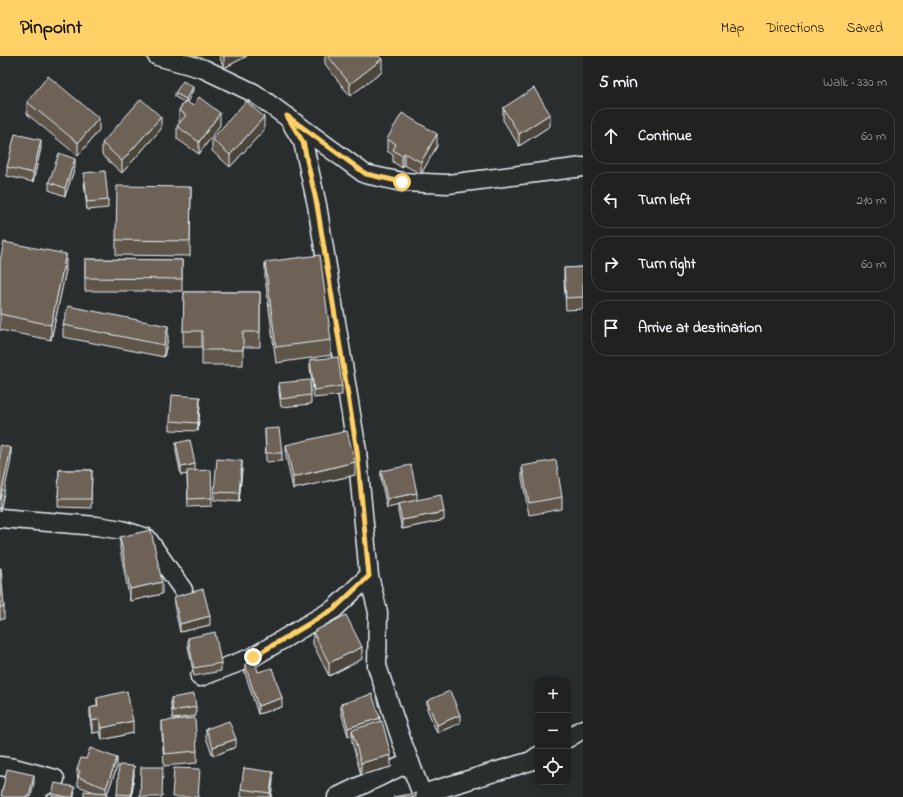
<!DOCTYPE html>
<html lang="en">
<head>
<meta charset="utf-8">
<style>
	:root { --surface:#202222; --page:#2d2f2f; --text:#f1f3f6; --muted:#a2a4a5; --line:#3d3f40; --accent:#ffd166 }
	body { margin:0; font-family:"Indie Flower",sans-serif; background:var(--page); color:var(--text) }
	.controls { position:absolute; right:12px; bottom:12px; display:grid; overflow:hidden; border-radius:8px; box-shadow:0 2px 10px #0003 }
	.controls button { width:36px; height:36px; display:grid; place-items:center; padding:0; border:0; border-bottom:1px solid var(--line); background:var(--surface); color:var(--text); font:20px sans-serif }
	.stop { position:absolute; width:12px; height:12px; margin:-9px; border:3px solid #ffd166; border-radius:50%; background:#fff }
	.stop.end { background:#ffd166; border-color:#fff; box-shadow:0 1px 4px #0008 }
	.list { margin:0; padding:0; list-style:none }
	h2 { display:flex; justify-content:space-between; align-items:center; height:52px; margin:0; padding:0 16px; font-size:17px }
	h2 small { font-size:13px; font-weight:400; color:var(--muted) }
	.list li { display:grid; grid-template-columns:26px 1fr auto; gap:12px; align-items:center; box-sizing:border-box; height:56px; margin:0 8px 8px; padding:0 8px; border:1px solid var(--line); border-radius:16px }
	.list b { display:block; font-size:15px; white-space:nowrap }
	.list em { font-size:13px; font-style:normal; color:var(--muted) }
	.icon { flex:none; width:22px; height:22px; fill:none; stroke:currentColor; stroke-width:2; stroke-linecap:round; stroke-linejoin:round }
	.map { position:relative; flex:none; width:583px; height:741px; overflow:hidden }
	header { display:flex; align-items:center; gap:24px; box-sizing:border-box; height:56px; padding:0 20px; background:var(--accent); color:#111 }
	header strong { font-size:19px }
	nav { display:flex; gap:22px; margin-inline-start:auto; font-size:14px }
	main { display:flex }
	aside { flex:1; background:var(--surface) }
	.map>svg:first-child { display:block }
</style>
</head>
<body>
<header>
<strong>Pinpoint</strong>
<nav><a>Map</a><a>Directions</a><a>Saved</a></nav>
</header>
<main>
<div class="map">
<svg width="583" height="741" viewBox="0 0 583 741">
	<rect width="100%" height="100%" fill="#2a2d2e"/>
	<filter id="ink" filterUnits="userSpaceOnUse"><feTurbulence type="fractalNoise" baseFrequency=".025" numOctaves="2"/><feDisplacementMap in="SourceGraphic" scale="8" xChannelSelector="R" yChannelSelector="G"/><feConvolveMatrix kernelMatrix="1 2 1 2 8 2 1 2 1" color-interpolation-filters="sRGB"/></filter>
	<g filter="url(#ink)">
		<g fill="none" stroke-linecap="round" stroke-linejoin="round">
			<defs>
				<path id="minor" d="M157,0l47,13 50,24 111,81 37,8 46,2 135,-17
					M287,60l16,26 14,63 40,246 12,125 9,36 -1,54 25,76 21,55
					M0,462l97,8 25,4 25,8 36,52
					M200,621l53,-20 81,-48 35,-33
					M568,682l15,-9
					M0,710l14,2 41,11
					M422,738l109,-33 7,-5
					M36,741l3,-8 16,-10
					M337,741l73,-35"/>
			</defs>
			<!-- minor casing -->
			<use href="#minor" stroke="#e8f1f8" stroke-width="21"/>
			<!-- minor -->
			<use href="#minor" stroke="#2a2d2e" stroke-width="18"/>
		</g>
		<!-- wall -->
		<path fill="#5e5448" stroke="#e8f1f8" d="M219,0h28l-23,12z
			M325,0h54l3,16 -32,24 -25,-32z
			M193,35l-6,11 33,23 -21,29 -22,-15v-13l3,-3 -1,-1v-12l5,-8 -9,-5v-4z
			M27,46l72,28 -21,26 -51,-42z
			M503,52l47,18 -31,20 -16,-26z
			M161,73l-39,44 -20,-18v-12z
			M264,74l-34,37 -18,-16v-12z
			M387,83l50,7 -16,28 -17,-9 -2,3 -9,-6v-7l-6,-4z
			M41,92l-8,34 -26,-6v-9z
			M75,111l-10,29 -16,-6v-8z
			M84,117l24,27v8l-21,2 -3,-29z
			M191,131l-1,69 -74,-1v-15z
			M85,203l97,1v31h-97z
			M0,205l66,9 -15,70 -51,-10z
			M265,206l66,78v15l-55,8 -11,-85z
			M583,211v42l-17,1 -2,-30v-12z
			M184,236h76v55h-17v18h-41v-18h-19z
			M63,269l105,13 -4,19 -101,-20z
			M310,304l32,26v9l-28,3 -4,-30z
			M279,327l32,12v9l-30,3 -2,-15z
			M200,349l-2,26 -28,-1v-9z
			M265,373l17,24v8l-16,1z
			M176,387l36,55v8l-24,1 -1,-33 -6,1 -5,-24z
			M286,389l69,30 -62,14 -7,-32z
			M522,410l40,31v12l-33,6 -7,-37z
			M242,413l-3,33 -25,-2v-8z
			M59,414h33l-1,38 -33,-1z
			M381,415l36,29 27,20 -42,9 -4,-17v-7l-11,3 -6,-28z
			M120,481l42,57 -32,7 -10,-52z
			M0,512l4,39v12h-4z
			M174,541l36,28 -30,7 -6,-27z
			M313,576l49,27 -33,17 -16,-32z
			M188,582l33,25v8l-27,5 -6,-30z
			M245,608l13,8 24,35 -24,7 -13,-41z
			M97,642l36,35 -31,7 -2,-8 -8,1 -2,-13v-12l7,-2z
			M171,642l25,9v9l-23,3 -2,-13z
			M427,645l33,22 -23,10 -10,-24z
			M341,648l39,18 11,45 -30,8 -9,-33v-7l-4,1 -7,-24z
			M162,665l35,30v12l-33,3 -2,-33z
			M206,673l30,18 -23,9 -7,-18z
			M86,703l31,8 -10,27v3l-29,-11 -1,-17z
			M134,718l-2,23h-15v-3z
			M273,724l-2,17h-30v-8z
			M75,735l-1,6h-22v-3z"/>
		<!-- shaded-wall -->
		<path fill="#4c453b" stroke="#e8f1f8" d="M224,0h23l-23,12z
			M382,3v13l-32,24v-12z
			M193,31v4l-7,13v-5z
			M220,57v12l-21,29v-12z
			M550,58v12l-31,20v-12z
			M161,61v12l-39,44v-12z
			M264,61v13l-34,37v-12z
			M99,62v12l-21,26v-13z
			M437,78v12l-16,28v-12z
			M41,84v8l-8,34v-9z
			M404,97v12l-2,3v-12z
			M75,103v8l-10,29v-8z
			M66,198v16l-15,70v-15z
			M168,270v12l-4,19v-12z
			M200,341v8l-2,26v-8z
			M11,392v12l-11,52v-12z
			M242,405v8l-3,33v-9z
			M355,406v13l-62,14v-12z
			M195,408v9l-14,2v-8z
			M417,437v8l-30,7v-9z
			M444,456v8l-42,9v-9z
			M162,526v12l-32,7v-12z
			M210,560v9l-30,7v-8z
			M362,591v12l-33,17v-13z
			M282,642v9l-24,7v-8z
			M460,659v8l-23,10v-8z
			M380,662v8l-28,4v5l-4,1v-8z
			M100,663v13l-8,1v-12z
			M133,665v12l-31,7v-12z
			M236,683v8l-23,9v-9z
			M391,699v12l-30,8v-12z
			M117,702v9l-10,27 -1,3v-9z
			M134,710v8l-2,23h-1z
			M273,716v8l-2,17h-1v-4z
			M34,719v8l-3,14h-2z"/>
		<!-- building -->
		<path fill="#6d6254" stroke="#e8f1f8" d="M328,0h51l3,3 -32,25z
			M48,20l51,42 -21,25 -51,-41z
			M183,25l10,6 -7,12 -11,-6z
			M534,32l16,26 -31,20 -16,-26z
			M199,41l21,16 -21,29 -22,-16 9,-11 -7,-5 7,-9 7,5z
			M141,43l20,18 -39,44 -20,-18z
			M246,45l18,16 -34,38 -18,-16z
			M402,57l35,21 -16,28 -17,-9 -2,3 -9,-6 3,-6 -9,-5z
			M15,78l26,6 -8,33 -26,-6z
			M59,97l16,6 -10,29 -16,-6z
			M105,115l3,29 -21,2 -3,-29z
			M117,130l74,1 -1,54 -74,-1z
			M4,186l62,12 -15,71 -51,-11v-53z
			M320,199l11,85 -55,7 -11,-85z
			M85,203l97,1v19l-97,-1z
			M583,211v30l-17,1 -2,-30z
			M184,236h76v40h-17v18h-41v-19h-19z
			M68,250l100,20 -4,19 -101,-20z
			M338,301l4,29 -28,4 -4,-30z
			M310,324l1,15 -30,4 -2,-16z
			M172,339l28,2 -2,26 -28,-2z
			M279,372l3,25h-16l-1,-24z
			M347,375l8,31 -62,15 -7,-32z
			M190,384l5,24 -14,3 -5,-24z
			M0,389l11,3 -11,52z
			M217,403l25,2 -3,32 -25,-1z
			M556,404l6,37 -33,6 -7,-37z
			M411,409l6,28 -30,6 -6,-28z
			M59,414h33l-1,29h-33z
			M211,414l1,28 -24,1 -1,-28z
			M441,439l3,17 -42,8 -4,-16z
			M151,474l11,52 -32,7 -10,-52z
			M0,512h1l3,39h-4z
			M203,533l7,27 -30,8 -6,-27z
			M346,559l16,32 -33,16 -16,-31z
			M215,576l6,31 -27,5 -6,-30z
			M255,605l3,11 14,-4 10,30 -24,8 -13,-42z
			M127,635l6,30 -31,7 -2,-9 -8,2 -2,-13 8,-2 -1,-8z
			M450,635l10,24 -23,10 -10,-24z
			M194,638l2,13 -23,4 -2,-13z
			M372,638l8,24 -32,10 -7,-24z
			M195,662l2,33 -33,3 -2,-33z
			M229,665l7,18 -23,8 -7,-18z
			M382,665l9,34 -30,8 -9,-33z
			M90,692l27,10 -11,30 -28,-11 2,-6 -3,-2 4,-11 5,1z
			M119,709l15,1 -3,29 -14,-1z
			M141,711h22l-1,30h-22z
			M174,712l26,1 -2,28h-26z
			M244,712l29,4 -3,21 -29,-4z
			M7,713l27,6 -5,22h-24l-4,-1z
			M55,727l20,4 -2,10h-5l-16,-3z
			M84,735l23,2 -1,4h-22z
			M416,737v4h-23z"/>
	</g>
	<g fill="none" stroke-linecap="round" stroke-linejoin="round" filter="url(#ink)">
		<!-- route -->
		<path stroke="#ffd166" stroke-width="5" d="M253,601l81,-48 35,-33 -12,-125 -40,-246 -14,-63 -16,-26 79,58 36,8"/>
	</g>
</svg>
<div class="controls">
<button>+</button>
<button>−</button>
<button><svg class="icon" aria-label="locate" viewBox="0 0 24 24"><circle cx="12" cy="12" r="6"/><path d="M12 2v4M12 18v4M2 12h4M18 12h4"/></svg></button>
</div>
<div class="stop" style="left:402px;top:126px"></div>
<div class="stop end" style="left:253px;top:601px"></div>
</div>
<aside>
<h2>5 min<small>Walk · 330 m</small></h2>
<ul class="list">
<li><svg class="icon" aria-label="ahead" viewBox="0 0 24 24"><path d="M12 20V5M6 11l6-6 6 6"/></svg><div><b>Continue</b></div><em>60 m</em></li>
<li><svg class="icon" aria-label="left" viewBox="0 0 24 24"><path d="M17 20v-9H6M10 6l-5 5 5 5"/></svg><div><b>Turn left</b></div><em>210 m</em></li>
<li><svg class="icon" aria-label="right" viewBox="0 0 24 24"><path d="M7 20v-9h11M14 6l5 5-5 5"/></svg><div><b>Turn right</b></div><em>60 m</em></li>
<li><svg class="icon" aria-label="arrive" viewBox="0 0 24 24"><path d="M6 21V4h12l-3 4 3 4H6"/></svg><div><b>Arrive at destination</b></div></li>
</ul>
</aside>
</main>
</body>
</html>
